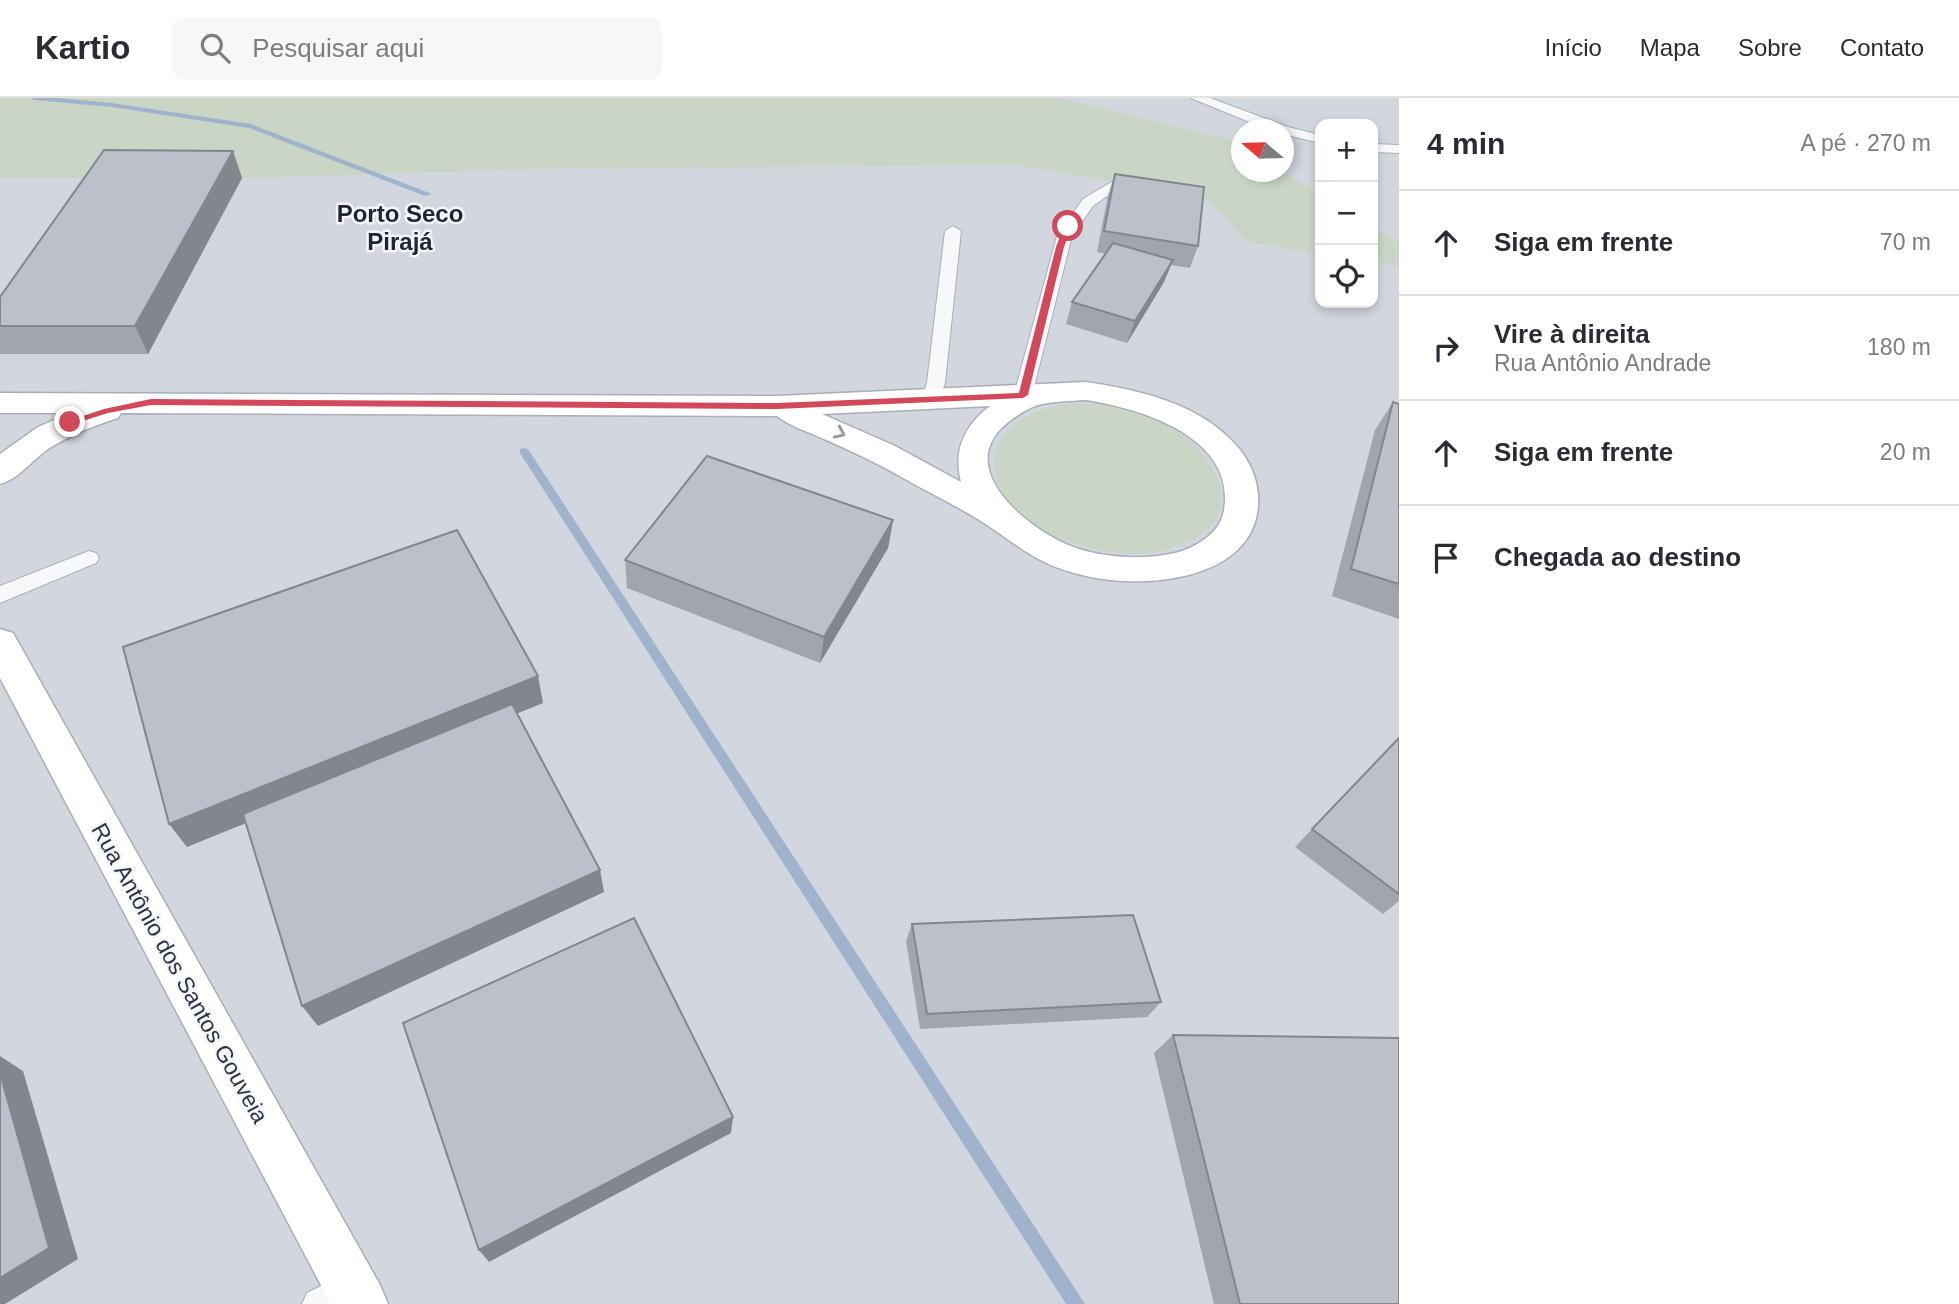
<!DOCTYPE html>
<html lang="pt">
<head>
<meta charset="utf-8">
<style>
	:root { --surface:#fff; --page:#f7f7f7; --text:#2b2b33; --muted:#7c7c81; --line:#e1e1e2 }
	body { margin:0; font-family:Helvetica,sans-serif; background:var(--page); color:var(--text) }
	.controls { position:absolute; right:21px; top:21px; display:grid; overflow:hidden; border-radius:14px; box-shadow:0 4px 10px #0003 }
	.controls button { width:63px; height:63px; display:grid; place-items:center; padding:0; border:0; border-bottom:2px solid var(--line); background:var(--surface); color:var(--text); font:35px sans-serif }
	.compass { position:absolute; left:1231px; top:21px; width:63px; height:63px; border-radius:50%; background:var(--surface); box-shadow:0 4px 10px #0003; rotate:289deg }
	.stop { position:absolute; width:21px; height:21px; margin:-16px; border:5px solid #d1495b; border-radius:50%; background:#fff }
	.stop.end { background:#d1495b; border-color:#fff; box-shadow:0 2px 7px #0008 }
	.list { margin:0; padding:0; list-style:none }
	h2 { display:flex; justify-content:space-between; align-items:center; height:91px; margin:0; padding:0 28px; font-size:30px }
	h2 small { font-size:23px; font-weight:400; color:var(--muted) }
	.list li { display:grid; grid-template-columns:46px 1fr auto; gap:21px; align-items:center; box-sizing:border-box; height:105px; padding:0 28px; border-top:2px solid var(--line) }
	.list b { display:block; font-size:26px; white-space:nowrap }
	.list p { margin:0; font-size:23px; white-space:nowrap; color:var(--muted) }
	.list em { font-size:23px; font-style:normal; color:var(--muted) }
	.icon { flex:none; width:38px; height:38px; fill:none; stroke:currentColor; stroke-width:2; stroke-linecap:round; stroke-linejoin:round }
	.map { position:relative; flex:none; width:1399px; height:1206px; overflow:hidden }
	header { display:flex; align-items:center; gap:42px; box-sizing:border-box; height:98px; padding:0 35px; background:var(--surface); border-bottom:2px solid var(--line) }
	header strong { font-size:33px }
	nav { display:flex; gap:38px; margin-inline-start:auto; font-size:24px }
	.search { width:490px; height:63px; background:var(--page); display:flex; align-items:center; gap:18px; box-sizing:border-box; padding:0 24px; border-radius:14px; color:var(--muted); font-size:26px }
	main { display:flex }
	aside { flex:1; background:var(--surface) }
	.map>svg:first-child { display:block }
</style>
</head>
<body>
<header>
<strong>Kartio</strong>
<div class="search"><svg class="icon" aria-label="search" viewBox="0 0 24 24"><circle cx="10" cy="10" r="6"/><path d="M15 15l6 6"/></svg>Pesquisar aqui</div>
<nav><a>Início</a><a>Mapa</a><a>Sobre</a><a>Contato</a></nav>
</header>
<main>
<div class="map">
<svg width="1399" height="1206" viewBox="0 0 1399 1206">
	<rect width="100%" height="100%" fill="#e4e7ec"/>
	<!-- built -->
	<path fill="#d2d6de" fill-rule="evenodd" d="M0,0h1399v1206h-1399zM1320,26h53v179h-53zM1241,32h42v42h-42z"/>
	<!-- green -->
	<path fill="#c9d6c5" d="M0,0h1058l174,42 9,6v26h42l37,22v60l-73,-12 -43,-45 -188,-32 -484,4 -290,9h-242z
		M1373,129l26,16v23l-26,-4z
		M1084,305c25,3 49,7 72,17 42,17 98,80 43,116 -8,5 -17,8 -25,11 -17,9 -43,8 -62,5 -33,-5 -72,-17 -96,-42 -41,-43 -22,-86 32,-102 11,-4 24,-4 36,-5z"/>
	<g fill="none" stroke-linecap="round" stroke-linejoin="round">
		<!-- stream -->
		<path fill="#9fb4cc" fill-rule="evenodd" d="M30,0h28l54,5 139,21 181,70 -7,2 -176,-68 -137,-21 -78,-7z
			M524,350l4,1 557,855h-19l-546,-851v-4z"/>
		<defs>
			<path id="lane" d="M1191,0h19l78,29 32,8v8l-37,-9v-4h-14z
				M1373,46l26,1v8l-26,-1z
				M1115,82l5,1 2,3 -2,3 -27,19 -21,30 -40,159 -9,6 -6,-2 -3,-4 43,-159 26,-37z
				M953,128l8,5 -16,152 -6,17 -9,6 -9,-6 6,-17 18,-152z
				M89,453l7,2 3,5 -3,5 -96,40v-17z
				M351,1173l11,5 5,11 -5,11 -10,6h-50l5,-11z"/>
			<path id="secondary" d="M1086,284c53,8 112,21 149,62 16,17 25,40 23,63 -7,75 -116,82 -172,69 -44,-10 -58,-23 -93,-47 -27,-19 -60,-34 -88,-50 -26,-15 -53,-28 -81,-40 -15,-7 -35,-13 -47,-23l-656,-3 -3,5c-25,8 -48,17 -70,31 -16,11 -29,30 -48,35v-30l38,-27 32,-14h-70v-20l777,3zM1086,302c56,9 150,37 138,110 -3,23 -29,38 -49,43 -30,7 -67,5 -96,-4 -43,-13 -129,-78 -73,-125 10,-8 20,-15 32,-19 16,-4 32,-4 48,-5zM990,308c-26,20 -37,44 -29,76l-66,-36 -73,-32z
				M0,531l13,4 367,652 8,19h-57l-331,-626z"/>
		</defs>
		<!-- lane casing -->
		<use href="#lane" stroke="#a9aeb7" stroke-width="2"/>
		<!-- secondary casing -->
		<use href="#secondary" stroke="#a9aeb7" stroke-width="3"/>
		<!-- lane -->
		<use href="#lane" fill="#f7f8fa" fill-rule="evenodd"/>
		<!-- secondary -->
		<use href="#secondary" fill="#fff" fill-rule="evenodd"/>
	</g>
	<!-- wall -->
	<path fill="#a1a5ae" d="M233,53l9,27 -94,176h-148v-57z
		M1115,76l83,72 -8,22 -19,-3 -7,17 -37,61 -61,-19 6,-22 33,-48 -8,-2 11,-57z
		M1393,304l6,2v215l-67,-23 43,-166z
		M893,422l-5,28 -68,115 -193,-75 -2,-28z
		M1399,640v163l-16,13 -88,-67z
		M912,826l249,78 -14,15 -227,12 -14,-88z
		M1173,937l226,269h-185l-60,-251z"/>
	<!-- shaded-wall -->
	<path fill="#83868d" d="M233,53l9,27 -94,176 -13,-28z
		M1173,162l-9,22 -37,61 8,-22z
		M893,422l-5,28 -68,115 4,-26z
		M538,578l5,27 -356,144 -18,-23z
		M600,772l4,22 -286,134 -16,-20z
		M0,958l23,15 55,188 -73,45h-5z
		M733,1019l-2,16 -242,129 -10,-12z"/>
	<!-- building -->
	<path fill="#bbc0ca" stroke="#83868d" stroke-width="2" d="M104,52l129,1 -98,175h-135v-29z
		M1115,76l89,13 -6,59 -94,-15z
		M1113,145l60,17 -38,61 -63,-19z
		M1393,304l6,2v180l-48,-15z
		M707,358l186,64 -69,117 -199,-77z
		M457,432l81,146 -369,148 -46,-177z
		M512,606l88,166 -298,136 -59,-192z
		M1399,640v156l-87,-65z
		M1133,817l28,87 -234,12 -15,-90z
		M634,820l99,199 -254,133 -76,-227z
		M1173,937l226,3v266h-159z
		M0,975l49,175 -49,30z"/>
	<!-- one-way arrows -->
	<defs><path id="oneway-chevron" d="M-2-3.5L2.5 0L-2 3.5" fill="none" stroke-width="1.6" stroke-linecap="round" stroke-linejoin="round" transform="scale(1.75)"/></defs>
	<use stroke="#959aa2" href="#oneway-chevron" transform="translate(840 335) rotate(24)"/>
	<!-- route -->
	<path fill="#d1495b" d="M1068,126l4,2 -8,21 -36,148 -5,3 -246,11 -626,-4 -43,8 -38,12 -5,-3 39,-13 47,-10 626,4 242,-10 37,-146 8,-21z"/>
	<g text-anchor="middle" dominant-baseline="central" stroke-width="5" stroke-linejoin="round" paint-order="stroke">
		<!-- street labels -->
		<g font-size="23" fill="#2b3445" stroke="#f4f6f9">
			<text transform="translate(180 875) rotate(61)">Rua Antônio dos Santos Gouveia</text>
		</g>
		<!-- far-district labels -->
		<g font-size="24" font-weight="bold" fill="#1d2536" stroke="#f4f6f9">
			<text x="400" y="115">Porto Seco<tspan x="400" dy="28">Pirajá</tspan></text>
		</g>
	</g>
</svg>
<div class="controls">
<button>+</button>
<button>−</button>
<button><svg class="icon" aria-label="locate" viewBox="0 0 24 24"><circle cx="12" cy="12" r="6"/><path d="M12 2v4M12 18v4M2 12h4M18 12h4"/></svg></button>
</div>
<svg class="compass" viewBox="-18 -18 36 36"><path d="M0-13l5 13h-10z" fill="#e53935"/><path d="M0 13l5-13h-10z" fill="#7c7c81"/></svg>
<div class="stop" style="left:1068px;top:128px"></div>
<div class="stop end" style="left:70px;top:324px"></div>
</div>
<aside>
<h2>4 min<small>A pé · 270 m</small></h2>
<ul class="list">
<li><svg class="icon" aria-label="ahead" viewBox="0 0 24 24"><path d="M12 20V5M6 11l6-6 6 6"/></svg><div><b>Siga em frente</b></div><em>70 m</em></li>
<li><svg class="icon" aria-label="right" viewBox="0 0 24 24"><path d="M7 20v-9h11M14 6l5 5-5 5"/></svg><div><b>Vire à direita</b><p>Rua Antônio Andrade</p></div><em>180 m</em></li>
<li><svg class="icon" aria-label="ahead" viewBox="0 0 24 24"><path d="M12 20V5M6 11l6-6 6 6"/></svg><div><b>Siga em frente</b></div><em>20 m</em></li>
<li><svg class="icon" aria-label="arrive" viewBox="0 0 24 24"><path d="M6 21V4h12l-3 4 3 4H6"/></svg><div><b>Chegada ao destino</b></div></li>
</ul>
</aside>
</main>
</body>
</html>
